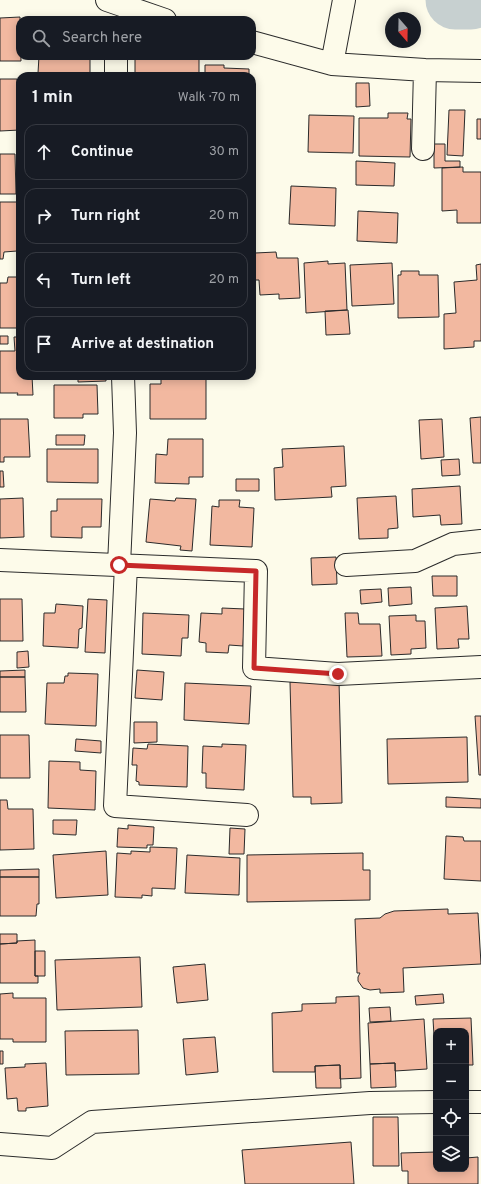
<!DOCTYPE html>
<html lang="en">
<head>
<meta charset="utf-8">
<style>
	:root { --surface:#171b24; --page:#20242c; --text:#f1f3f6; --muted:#9ea1a6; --line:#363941 }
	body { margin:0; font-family:Overpass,sans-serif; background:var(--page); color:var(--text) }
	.controls { position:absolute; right:12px; bottom:12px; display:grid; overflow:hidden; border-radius:8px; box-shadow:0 2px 10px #0003 }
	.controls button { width:36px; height:36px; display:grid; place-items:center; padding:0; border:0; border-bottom:1px solid var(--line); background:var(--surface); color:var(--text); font:20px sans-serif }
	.compass { position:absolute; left:385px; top:12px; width:36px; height:36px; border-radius:50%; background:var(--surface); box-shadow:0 2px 10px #0003; rotate:160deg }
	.stop { position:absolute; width:12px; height:12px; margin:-9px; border:3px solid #c62828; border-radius:50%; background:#fff }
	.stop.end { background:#c62828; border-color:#fff; box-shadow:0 1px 4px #0008 }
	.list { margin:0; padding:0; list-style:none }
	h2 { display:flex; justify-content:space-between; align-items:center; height:52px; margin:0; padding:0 16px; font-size:17px }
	h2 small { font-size:13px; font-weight:400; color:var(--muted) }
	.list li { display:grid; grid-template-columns:26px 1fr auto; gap:12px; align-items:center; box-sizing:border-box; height:56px; margin:0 8px 8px; padding:0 8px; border:1px solid var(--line); border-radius:12px }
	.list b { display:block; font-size:15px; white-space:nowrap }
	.list em { font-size:13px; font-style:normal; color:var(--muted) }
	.icon { flex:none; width:22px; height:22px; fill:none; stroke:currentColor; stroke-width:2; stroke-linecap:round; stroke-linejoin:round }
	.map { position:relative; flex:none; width:481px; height:1184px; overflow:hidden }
	.search { position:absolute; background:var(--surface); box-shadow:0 2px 10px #0003; left:16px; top:16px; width:240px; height:44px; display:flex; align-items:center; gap:10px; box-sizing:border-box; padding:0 14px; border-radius:12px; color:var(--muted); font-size:15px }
	.panel { position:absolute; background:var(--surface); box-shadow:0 2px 10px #0003; left:16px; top:72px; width:240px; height:308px; border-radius:12px }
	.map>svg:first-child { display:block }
</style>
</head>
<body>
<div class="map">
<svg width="481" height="1184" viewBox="0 0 481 1184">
	<rect width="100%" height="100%" fill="#fdfbea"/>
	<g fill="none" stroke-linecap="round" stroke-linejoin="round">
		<!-- river -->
		<path stroke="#c7d0d0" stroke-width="59" d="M455,0h16"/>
	</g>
	<!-- building -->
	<path fill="#f2b8a0" stroke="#2b2b2b" d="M20,17l1,44h-21v-43z
		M39,56h51v17h-52z
		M135,56h64v20h-64z
		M205,65h19v3l25,1v7h-44z
		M0,79h17v5h3v46l-20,1z
		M356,83h13l1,23 -14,1z
		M449,110h16l-2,46 -16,-1z
		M388,113h20l-1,6h4l-1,38 -51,-1v-38h29z
		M309,115l45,1 -1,37 -45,-1z
		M477,119h4v20h-4z
		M434,144h11v17h15v6l-26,1z
		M0,154h15l1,40h-16z
		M356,161l39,2 -1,23 -38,-1z
		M463,167v5h18v51h-24v-13l-15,1v-43z
		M291,186l45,2 -1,38 -46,-2z
		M0,202h17v49l-13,1 -1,7h-3z
		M358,211l40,2 -1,30 -40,-2z
		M276,252l1,6h21l2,40 -21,1v-5l-19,1 -1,-15h-5l-1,-22h2v-5z
		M328,261v3l17,-1 2,47 -41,3 -2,-50z
		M392,263l2,41 -42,2 -2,-41z
		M481,264v77h-7v6l-30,2v-35l12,-1 -2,-31 23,-2 -1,-15z
		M401,271h18v4h19l1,42 -41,1v-43h3z
		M8,277h12v51h-20v-45h7z
		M347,310h1l2,24 -24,1 -1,-24z
		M0,336h8v8h-8z
		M14,337h6v39h12l1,19h-16l1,-2h-18v-42h15z
		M78,376h28v5l-28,1z
		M161,376h45v43h-56v-35h11z
		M54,385h43l1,29h-15v4h-29z
		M481,417v46h-8l-3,-45z
		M0,419h28l2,38h-26v5h-4z
		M442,419l2,38 -23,2 -2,-39z
		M56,435h29l-1,10h-28z
		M168,439h35v38h-14v7l-34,-1 1,-29 11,1z
		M344,446l2,40 -15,1 1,10 -57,3 -1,-32 9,-1 -1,-18z
		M47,449h51v34l-51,-1z
		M459,459l1,16 -18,1 -1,-16z
		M0,471h3l1,16h-4z
		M236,479h23v12h-23z
		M460,486l2,38 -21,1 -1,-10 -27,2 -1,-28z
		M396,496l2,32 -10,1v9l-29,1 -2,-41z
		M23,498l1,39 -24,1v-39z
		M176,498l20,1 -4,52 -12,-1 1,-4 -35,-4 4,-43 25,2z
		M57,499h45l-1,28h-19v11l-31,-1v-26h6z
		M219,500h21l-1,7 15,1 -2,39 -42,-2 2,-39 7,1z
		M336,557l1,27 -25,1 -1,-27z
		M432,576h25v20h-24z
		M411,587l1,17 -23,2 -1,-18z
		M381,589l1,13 -21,2 -1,-14z
		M0,599h22l1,42h-23z
		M88,599l19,1 -2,53 -20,-1z
		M56,604l27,2 -1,22 -3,1 -1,19 -35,-2 1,-33h11z
		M467,606l2,33h-11l1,9 -22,1 -2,-41z
		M222,608l23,1 -2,37 -14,-1 -1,8 -22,-1v-9l-7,-1 2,-29 21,1z
		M143,613l46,2 -1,23h-6l-1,18 -39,-2z
		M345,613h13l1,11h21l2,32 -35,1z
		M416,615v6h9l1,27 -15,1v5l-20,1 -2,-39z
		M28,651l1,16 -12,1v-16z
		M25,670v7h-25v-6z
		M137,670l27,2 -2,28 -27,-2z
		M68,673l30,1 -2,52 -51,-2 2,-41h17l1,-7h3z
		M0,677h25l1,35h-26z
		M339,681l3,122 -31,1v-7h-18l-3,-115z
		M185,683l66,3 -2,38 -65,-4z
		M475,716h6v59h-2z
		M134,722h23v20l-23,1z
		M0,735h29l1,43h-30z
		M467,737l1,45 -80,2 -1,-45z
		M76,739l25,2v12l-26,-2z
		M148,744l40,2 -1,41 -48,-2v-3l-3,-1 1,-16h-5l1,-17 14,1z
		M222,744l24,1 -2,45 -38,-2v-15h-4l1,-27 19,1z
		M49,761l31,1v8l16,1 -1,39 -47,-2z
		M446,797l35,2v9l-35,-1z
		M0,800h7l1,9h25l1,40 -34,1z
		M53,820h24l-1,15 -23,-1z
		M128,825l26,2 -1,18h-6v3l-30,-1 1,-19 10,1z
		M230,828l15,1 -1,25h-15z
		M446,836l17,1 1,4h17v40l-37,-2z
		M150,847l27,1 -2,41 -23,-1v8l-10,-1v3l-27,-1 2,-44 14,1v-3l19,1z
		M106,851l2,44 -52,3 -3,-43z
		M363,853v17h7v30l-123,2v-47z
		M187,855l53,3 -1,37 -54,-2z
		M39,869v8h-39v-7z
		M0,877h39v27h-2l-1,12h-36z
		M448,909v5l30,-1 3,51 -78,4 1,24 -24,1v-4l-10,1 -7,-2 -5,-7v-4l2,-4h-3l-2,-54 25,-1 5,-4 9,-3z
		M0,934h17v9l-17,1z
		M35,940v36h3v7h-38v-39l17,-1v-2z
		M35,951h10v25h-10z
		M140,957l2,50 -85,3 -2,-50z
		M205,964l3,36 -31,3 -4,-36z
		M13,993v5h33v44h-33v-3h-13v-45z
		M443,994l1,9 -28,2 -1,-9z
		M359,996l2,82 -21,1v-14l-25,1v6h-42l-1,-59 30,-2v-7l34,-1v-6z
		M390,1007l1,14 -21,1 -1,-14z
		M471,1018l2,47h-7v-34h-30v22h-1l-2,-34z
		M424,1019l3,50 -32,2v-8l-25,1 -2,-41z
		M138,1030l1,44 -73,1 -1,-44z
		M215,1037l3,35 -32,3 -3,-36z
		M0,1051h3v13h-3z
		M46,1063l2,43 -22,2v3h-8l-1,-13 -10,1 -2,-31 20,-1v-3z
		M395,1063l1,24 -25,1 -1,-24z
		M340,1065l1,23h-25l-1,-22z
		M373,1117h25l1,49h-26z
		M351,1142l3,42h-109l-3,-34z
		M436,1152v17h30v-11l12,-1v27h-70v-13h-6l-1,-18z"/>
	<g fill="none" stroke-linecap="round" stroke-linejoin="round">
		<defs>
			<path id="minor" d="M107,0l58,20
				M252,42l80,22 93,6 56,1
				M116,56v20
				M332,64l12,-64
				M423,149l2,-79
				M0,560l256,11 -2,97 84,6 143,-7
				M119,565l6,-132 -2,-57
				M126,565l-11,241 132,9
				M346,565l69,-4 38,-17 28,-3
				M466,1102h15
				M0,1144l52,4 40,-26 278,-19 66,-1"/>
		</defs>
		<!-- minor casing -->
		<use href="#minor" stroke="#2b2b2b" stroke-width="24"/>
		<!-- minor -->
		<use href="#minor" stroke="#fdfbea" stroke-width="22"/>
	</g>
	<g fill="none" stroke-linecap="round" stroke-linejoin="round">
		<!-- route -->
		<path stroke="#c62828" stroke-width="5" d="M119,565l137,6 -2,97 84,6"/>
	</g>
</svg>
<div class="controls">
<button>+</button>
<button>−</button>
<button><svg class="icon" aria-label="locate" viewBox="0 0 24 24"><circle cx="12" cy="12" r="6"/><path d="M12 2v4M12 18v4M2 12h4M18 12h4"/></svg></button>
<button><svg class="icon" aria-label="layers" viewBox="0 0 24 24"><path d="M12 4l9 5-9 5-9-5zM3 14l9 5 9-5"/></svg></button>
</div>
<svg class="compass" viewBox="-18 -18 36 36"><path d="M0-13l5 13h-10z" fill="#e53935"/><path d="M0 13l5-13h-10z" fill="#9ea1a6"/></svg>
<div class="stop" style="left:119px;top:565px"></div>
<div class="stop end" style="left:338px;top:674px"></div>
<div class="search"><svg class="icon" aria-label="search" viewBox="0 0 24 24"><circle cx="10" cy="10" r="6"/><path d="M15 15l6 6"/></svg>Search here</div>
<section class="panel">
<h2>1 min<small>Walk · 70 m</small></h2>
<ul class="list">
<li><svg class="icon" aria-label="ahead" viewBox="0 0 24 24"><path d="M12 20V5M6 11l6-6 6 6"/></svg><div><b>Continue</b></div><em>30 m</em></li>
<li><svg class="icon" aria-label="right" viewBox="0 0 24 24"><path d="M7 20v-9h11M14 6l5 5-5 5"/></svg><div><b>Turn right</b></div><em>20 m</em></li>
<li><svg class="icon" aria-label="left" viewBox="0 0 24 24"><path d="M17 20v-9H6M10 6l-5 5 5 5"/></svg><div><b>Turn left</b></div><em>20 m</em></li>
<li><svg class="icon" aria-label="arrive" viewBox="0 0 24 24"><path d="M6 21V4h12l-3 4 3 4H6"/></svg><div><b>Arrive at destination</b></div></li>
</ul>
</section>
</div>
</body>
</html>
